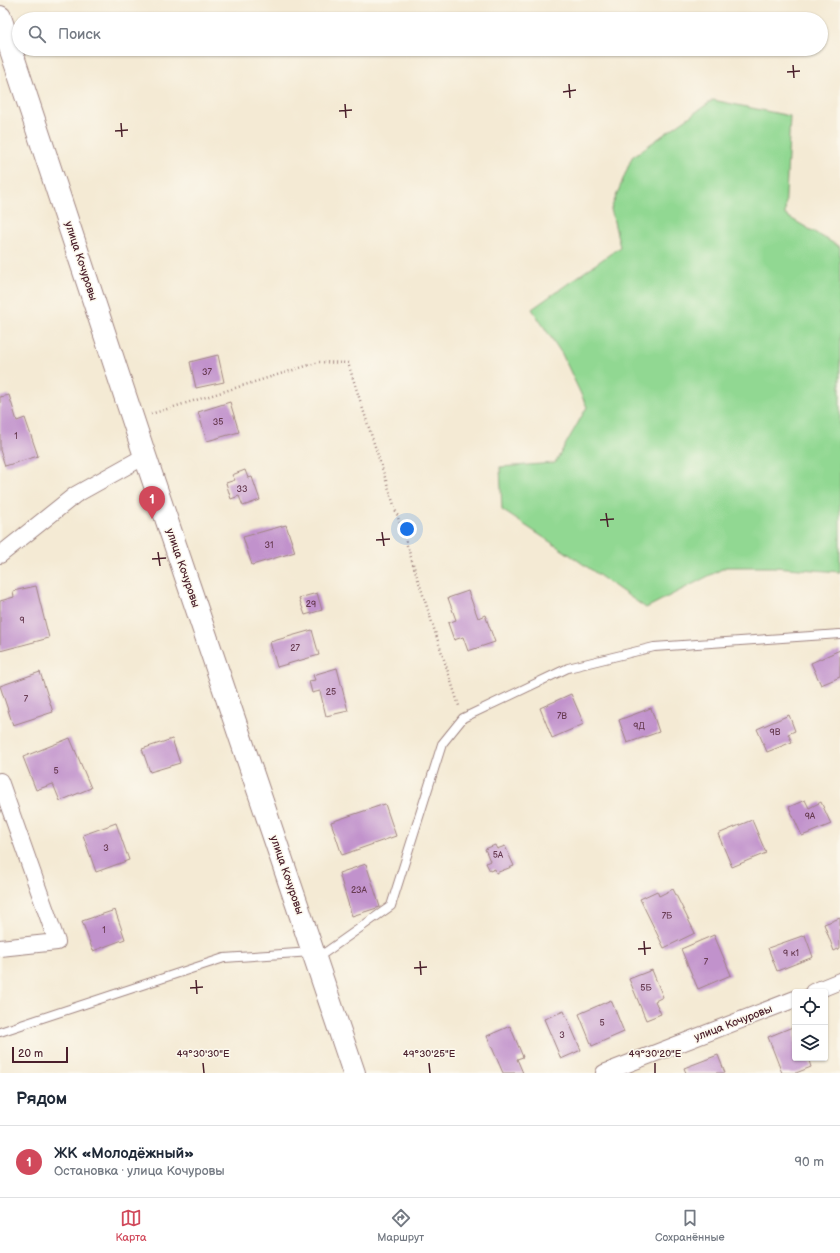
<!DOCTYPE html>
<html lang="ru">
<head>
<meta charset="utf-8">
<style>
	:root { --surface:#fff; --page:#f6f6f7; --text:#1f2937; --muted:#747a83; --line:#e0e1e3; --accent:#d1495b }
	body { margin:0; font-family:"Balsamiq Sans",sans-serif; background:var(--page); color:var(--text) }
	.controls { position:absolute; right:12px; bottom:12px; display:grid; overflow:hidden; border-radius:4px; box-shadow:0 1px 3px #0004 }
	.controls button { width:36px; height:36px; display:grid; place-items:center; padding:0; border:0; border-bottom:1px solid var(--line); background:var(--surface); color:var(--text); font:20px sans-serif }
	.scale { position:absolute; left:12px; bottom:10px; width:56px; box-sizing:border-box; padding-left:4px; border:2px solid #4a1f2b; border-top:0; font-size:11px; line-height:14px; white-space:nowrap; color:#4a1f2b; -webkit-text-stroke:3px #fbf7ec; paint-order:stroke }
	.you { position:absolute; left:407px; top:529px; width:14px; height:14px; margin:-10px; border:3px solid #fff; border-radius:50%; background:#1a73e8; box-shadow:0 0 0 6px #1a73e833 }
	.badge { display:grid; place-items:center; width:26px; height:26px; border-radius:50%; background:var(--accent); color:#fff; font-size:13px; font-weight:700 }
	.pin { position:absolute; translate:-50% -33px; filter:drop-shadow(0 1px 2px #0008) }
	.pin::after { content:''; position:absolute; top:21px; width:14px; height:12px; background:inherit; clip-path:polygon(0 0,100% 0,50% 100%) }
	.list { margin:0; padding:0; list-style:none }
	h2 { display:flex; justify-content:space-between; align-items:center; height:52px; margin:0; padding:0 16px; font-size:17px }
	h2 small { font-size:13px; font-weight:400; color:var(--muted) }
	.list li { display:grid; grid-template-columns:26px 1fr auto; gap:12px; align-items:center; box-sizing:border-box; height:72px; padding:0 16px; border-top:1px solid var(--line) }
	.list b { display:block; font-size:15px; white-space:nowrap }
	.list p { margin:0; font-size:13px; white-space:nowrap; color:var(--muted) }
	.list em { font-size:13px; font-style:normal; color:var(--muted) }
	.icon { flex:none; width:22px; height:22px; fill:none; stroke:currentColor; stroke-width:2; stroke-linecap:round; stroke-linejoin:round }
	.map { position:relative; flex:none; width:840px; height:1073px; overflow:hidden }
	.search { position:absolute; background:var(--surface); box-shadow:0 1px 3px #0004; left:12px; right:12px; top:12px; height:44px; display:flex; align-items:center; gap:10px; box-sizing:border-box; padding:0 14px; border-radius:22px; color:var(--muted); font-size:15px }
	.sheet { height:124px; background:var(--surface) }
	nav { display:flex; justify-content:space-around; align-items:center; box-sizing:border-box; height:56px; border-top:1px solid var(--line); background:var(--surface); font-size:11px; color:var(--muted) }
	nav a { display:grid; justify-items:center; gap:2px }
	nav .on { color:var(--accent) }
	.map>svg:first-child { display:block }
</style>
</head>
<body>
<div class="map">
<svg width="840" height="1073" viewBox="0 0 840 1073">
	<rect width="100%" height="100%" fill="#fbf7ec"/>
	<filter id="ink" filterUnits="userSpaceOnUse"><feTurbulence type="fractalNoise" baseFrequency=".025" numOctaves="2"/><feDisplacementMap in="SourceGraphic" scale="8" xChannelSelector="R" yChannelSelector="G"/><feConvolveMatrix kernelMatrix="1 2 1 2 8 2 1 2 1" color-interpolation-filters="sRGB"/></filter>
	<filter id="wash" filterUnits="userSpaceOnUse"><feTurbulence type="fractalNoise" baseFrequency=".012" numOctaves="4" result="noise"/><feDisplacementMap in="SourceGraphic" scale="16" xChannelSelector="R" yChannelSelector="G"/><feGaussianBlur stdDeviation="0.9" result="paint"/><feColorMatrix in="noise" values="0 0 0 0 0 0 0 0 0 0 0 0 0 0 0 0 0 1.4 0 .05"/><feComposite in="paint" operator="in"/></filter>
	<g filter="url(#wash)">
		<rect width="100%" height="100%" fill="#f4ead4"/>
		<!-- green -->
		<path fill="#91d892" stroke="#6e7c5e" d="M713,100l77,16 -5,99 55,32v325l-66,-5h-48l-80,41 -76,-53 -68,-45 -2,-43 55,-4 32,-56 -25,-53 -30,-45 88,-62 -9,-38 21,-52z"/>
		<g id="blocks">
			<!-- building -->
			<path fill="#c192cc" d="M218,355l6,27 -28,6 -6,-26z
				M9,395l8,26 8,-3 13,38 -33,10 -5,-16v-53z
				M230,402l9,30 -32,9 -9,-29z
				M245,470l3,8 4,-1 8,23 -17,6 -4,-10 -8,3 -5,-16 9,-3 -3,-5z
				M286,525l9,27 -43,13 -9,-28z
				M36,586l13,52 -49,13v-50l14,-4 -1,-6z
				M468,591l10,27 7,-3 10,27 -27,9 -5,-14 -9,3 -6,-17 8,-3 -8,-22z
				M317,593l5,17 -17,5 -6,-17z
				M312,630l7,25 -42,12 -7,-25z
				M840,650v27l-19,8 -10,-22z
				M337,668l11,43 -22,5 -6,-25 -8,2 -3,-12 6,-1 -2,-5z
				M40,672l13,40 -40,13 -13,-39z
				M571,694l13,30 -32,14 -12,-30z
				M651,708l8,24 -32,11 -8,-23z
				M789,715l6,16 -7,3 4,8 -25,10 -10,-23z
				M70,738l21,50 -31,13 -7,-17 -17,6 -13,-33z
				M172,739l8,24 -30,9 -8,-23z
				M805,800l4,8 12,-6 10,22 -29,12 -13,-29z
				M385,804l11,32 -54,19 -11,-33z
				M752,820l14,33 -34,14 -14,-33z
				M116,823l13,37 -33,12 -13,-37z
				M495,845l2,4 8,-3 9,20 -18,7 -1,-4 -5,2 -4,-8 4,-2 -5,-12z
				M366,864l14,43 -28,9 -13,-43z
				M673,889l22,44 -31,15 -24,-49 17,-8 2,5z
				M115,910l10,29 -32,12 -11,-30z
				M840,918v30l-6,3 -10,-27z
				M714,935l17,40 -33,14 -17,-40z
				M805,935l8,22 -36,14 -9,-23z
				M652,970l11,27 -8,4 6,13 -15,6 -17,-41z
				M611,1000l13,32 -32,14 -13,-32z
				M564,1011l17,39 -20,9 -17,-40z
				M510,1026l13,31 -6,2 6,14h-20l-16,-37z
				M795,1026v32h13l3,9 -15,6h-14l-14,-36z
				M718,1055l7,18h-39l-2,-5z"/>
		</g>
	</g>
	<g filter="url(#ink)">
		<use href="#blocks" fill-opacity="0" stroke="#9f8480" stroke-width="1"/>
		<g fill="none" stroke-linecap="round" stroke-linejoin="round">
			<defs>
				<path id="lane" d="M316,959l75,-53 51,-162 21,-26 105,-50 86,-21 186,-13
					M0,1032l224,-74 88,-6"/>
				<path id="street" d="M0,555l75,-60 70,-39
					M0,781l57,161 -57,6
					M813,992l27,-11
					M604,1073l191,-74"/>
				<path id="secondary" d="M0,17l145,439 209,617"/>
			</defs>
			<!-- lane casing -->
			<use href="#lane" stroke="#9f8480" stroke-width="10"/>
			<!-- street casing -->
			<use href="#street" stroke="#9f8480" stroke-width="18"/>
			<!-- secondary casing -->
			<use href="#secondary" stroke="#9f8480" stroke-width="24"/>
			<!-- path -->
			<path stroke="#9f8480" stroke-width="2.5" stroke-dasharray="1 3" stroke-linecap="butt" d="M151,414l168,-52 29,1 111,343"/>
			<!-- lane -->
			<use href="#lane" stroke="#fff" stroke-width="8"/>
			<!-- street -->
			<use href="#street" stroke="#fff" stroke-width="16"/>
			<!-- secondary -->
			<use href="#secondary" stroke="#fff" stroke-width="22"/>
		</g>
	</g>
	<!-- ticks -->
	<path fill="none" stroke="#4a1f2b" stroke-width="1.5" d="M793,65l1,13M787,72l13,-1M569,84l1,14M563,92l13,-2M345,104l1,14M339,111l13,-1M121,123l1,14M115,131l13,-1M606,513l2,14M600,520l14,-1M382,532l2,14M376,540l14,-1M158,552l2,14M152,559l14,-1M644,941l1,14M638,949l13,-1M420,961l1,14M414,968l13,-1M196,980l1,14M190,988l13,-1M203,1063l1,10M429,1063l1,10M655,1063v10"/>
	<g text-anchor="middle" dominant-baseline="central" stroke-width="3" stroke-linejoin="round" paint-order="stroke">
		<!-- number labels -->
		<g font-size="9" fill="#683c53">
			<text x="207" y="372">37</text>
			<text x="218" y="422">35</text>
			<text x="16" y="436">1</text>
			<text x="242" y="489">33</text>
			<text x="269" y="545">31</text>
			<text x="311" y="604">29</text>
			<text x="22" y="620">9</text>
			<text x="295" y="648">27</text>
			<text x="331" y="692">25</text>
			<text x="26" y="699">7</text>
			<text x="562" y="716">7В</text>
			<text x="639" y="726">9Д</text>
			<text x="775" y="732">9В</text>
			<text x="56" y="771">5</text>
			<text x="810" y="816">9А</text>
			<text x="106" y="848">3</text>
			<text x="498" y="855">5А</text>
			<text x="359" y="890">23А</text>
			<text x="667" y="916">7Б</text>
			<text x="104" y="930">1</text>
			<text x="791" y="953">9 к1</text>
			<text x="706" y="962">7</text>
			<text x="646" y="988">5Б</text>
			<text x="602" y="1023">5</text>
			<text x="562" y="1035">3</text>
		</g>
		<!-- street labels -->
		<g font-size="11" fill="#4a1f2b" stroke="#fbf7ec">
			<text transform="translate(81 261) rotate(72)">улица Кочуровы</text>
			<text transform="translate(183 568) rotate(71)">улица Кочуровы</text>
			<text transform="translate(287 875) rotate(71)">улица Кочуровы</text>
			<text transform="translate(733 1023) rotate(-21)">улица Кочуровы</text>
		</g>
	</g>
	<g font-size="10" text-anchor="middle" fill="#4a1f2b" stroke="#fbf7ec" stroke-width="3" stroke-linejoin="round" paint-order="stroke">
		<text x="203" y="1057">49°30'30"E</text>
		<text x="429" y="1057">49°30'25"E</text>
		<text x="655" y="1057">49°30'20"E</text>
	</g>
</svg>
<div class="controls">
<button><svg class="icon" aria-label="locate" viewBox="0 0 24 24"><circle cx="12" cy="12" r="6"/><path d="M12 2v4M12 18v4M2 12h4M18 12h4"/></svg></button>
<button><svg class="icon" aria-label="layers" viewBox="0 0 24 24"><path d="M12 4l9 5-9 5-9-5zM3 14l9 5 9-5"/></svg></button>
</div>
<div class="scale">20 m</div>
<div class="you"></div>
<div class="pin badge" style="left:152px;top:519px">1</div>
<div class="search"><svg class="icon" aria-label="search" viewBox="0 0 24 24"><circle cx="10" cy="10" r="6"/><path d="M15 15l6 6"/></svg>Поиск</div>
</div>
<section class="sheet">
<h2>Рядом<small></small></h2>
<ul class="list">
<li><span class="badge">1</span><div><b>ЖК «Молодёжный»</b><p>Остановка · улица Кочуровы</p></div><em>90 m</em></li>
</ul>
</section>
<nav>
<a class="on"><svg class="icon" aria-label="map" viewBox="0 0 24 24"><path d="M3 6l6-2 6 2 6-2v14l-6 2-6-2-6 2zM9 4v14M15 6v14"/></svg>Карта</a>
<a><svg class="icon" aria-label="directions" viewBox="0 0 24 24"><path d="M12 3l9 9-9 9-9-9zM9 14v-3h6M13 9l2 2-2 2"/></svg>Маршрут</a>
<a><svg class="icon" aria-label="saved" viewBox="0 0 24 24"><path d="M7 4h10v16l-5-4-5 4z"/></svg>Сохранённые</a>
</nav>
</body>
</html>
